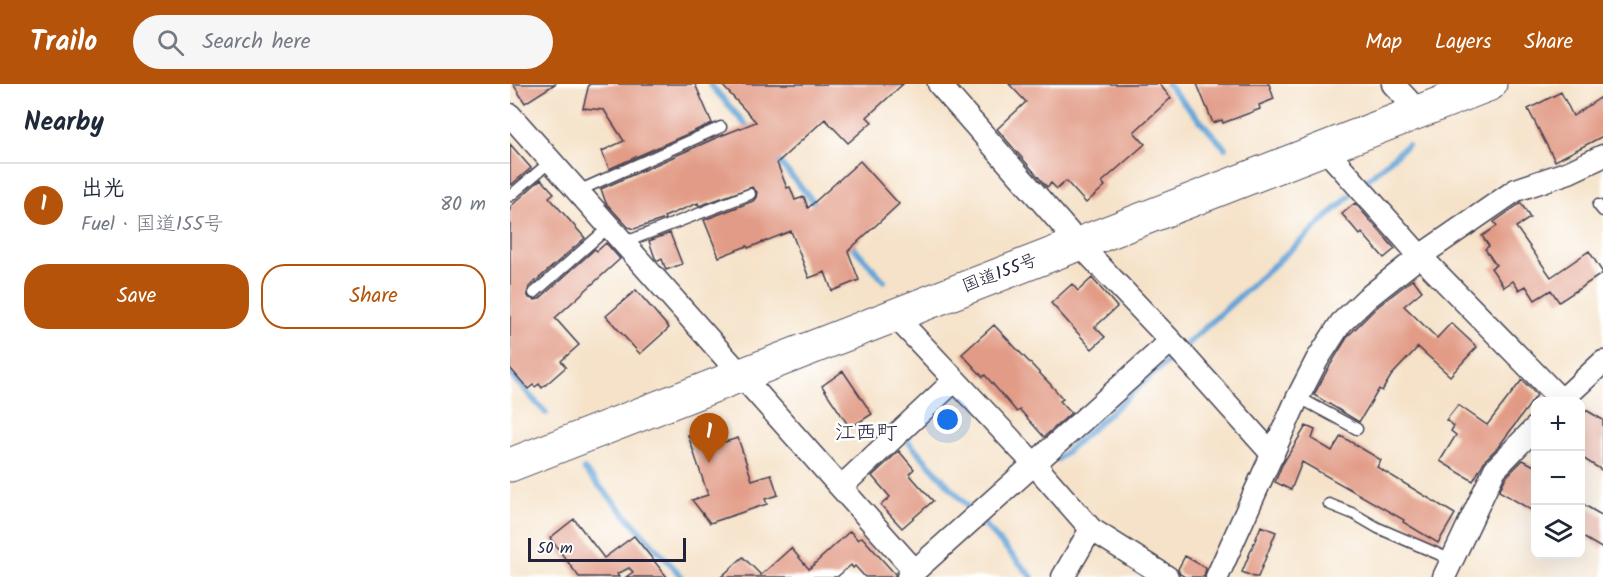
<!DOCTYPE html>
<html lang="en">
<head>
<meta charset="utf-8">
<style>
	:root { --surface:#fff; --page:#f6f6f7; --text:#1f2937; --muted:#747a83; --line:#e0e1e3; --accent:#b45309 }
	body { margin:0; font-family:Kalam,"Klee One",sans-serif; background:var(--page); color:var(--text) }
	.controls { position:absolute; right:18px; bottom:18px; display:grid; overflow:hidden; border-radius:12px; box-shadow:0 6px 24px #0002 }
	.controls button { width:54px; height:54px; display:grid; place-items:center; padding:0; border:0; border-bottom:2px solid var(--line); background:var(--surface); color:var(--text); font:30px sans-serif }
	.scale { position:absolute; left:18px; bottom:15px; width:158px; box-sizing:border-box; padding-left:6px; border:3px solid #22223b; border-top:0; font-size:16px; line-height:21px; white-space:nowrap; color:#22223b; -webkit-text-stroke:4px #fff; paint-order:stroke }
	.you { position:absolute; left:438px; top:336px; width:21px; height:21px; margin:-15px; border:4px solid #fff; border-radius:50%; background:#1a73e8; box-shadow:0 0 0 9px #1a73e833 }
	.badge { display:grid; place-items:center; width:39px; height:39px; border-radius:50%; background:var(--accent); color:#fff; font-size:20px; font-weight:700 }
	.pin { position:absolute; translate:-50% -50px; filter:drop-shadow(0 2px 3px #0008) }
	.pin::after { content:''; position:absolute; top:32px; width:21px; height:18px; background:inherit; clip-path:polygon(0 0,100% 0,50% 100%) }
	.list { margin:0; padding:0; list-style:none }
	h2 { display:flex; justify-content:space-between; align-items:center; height:78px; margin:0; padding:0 24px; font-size:26px }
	h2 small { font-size:20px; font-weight:400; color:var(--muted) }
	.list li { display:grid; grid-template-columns:39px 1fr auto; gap:18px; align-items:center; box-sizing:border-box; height:84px; padding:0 24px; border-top:2px solid var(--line) }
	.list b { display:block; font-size:22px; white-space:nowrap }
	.list p { margin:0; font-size:20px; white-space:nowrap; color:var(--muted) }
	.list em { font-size:20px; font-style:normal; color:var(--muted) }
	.actions { display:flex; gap:12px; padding:18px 24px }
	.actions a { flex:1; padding:14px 0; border:2px solid var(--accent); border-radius:24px; text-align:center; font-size:21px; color:var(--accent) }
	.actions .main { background:var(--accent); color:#fff }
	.icon { flex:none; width:33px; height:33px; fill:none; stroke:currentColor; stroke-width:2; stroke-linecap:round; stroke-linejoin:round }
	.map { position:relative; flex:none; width:1093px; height:493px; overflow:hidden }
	header { display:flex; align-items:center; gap:36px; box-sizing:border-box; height:84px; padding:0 30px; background:var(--accent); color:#fff }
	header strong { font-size:28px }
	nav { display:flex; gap:33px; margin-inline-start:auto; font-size:21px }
	.search { width:420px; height:54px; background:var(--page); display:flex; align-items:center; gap:15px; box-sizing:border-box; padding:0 21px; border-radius:33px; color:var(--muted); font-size:22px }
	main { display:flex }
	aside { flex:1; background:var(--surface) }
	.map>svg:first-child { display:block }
</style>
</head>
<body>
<header>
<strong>Trailo</strong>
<div class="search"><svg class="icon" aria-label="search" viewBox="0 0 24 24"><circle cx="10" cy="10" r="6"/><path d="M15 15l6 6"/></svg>Search here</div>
<nav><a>Map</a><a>Layers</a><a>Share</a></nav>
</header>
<main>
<aside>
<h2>Nearby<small></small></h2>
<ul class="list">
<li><span class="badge">1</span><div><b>出光</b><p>Fuel · 国道155号</p></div><em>80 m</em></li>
</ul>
<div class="actions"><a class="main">Save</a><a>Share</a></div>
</aside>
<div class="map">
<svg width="1093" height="493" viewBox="0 0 1093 493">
	<rect width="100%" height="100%" fill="#fff"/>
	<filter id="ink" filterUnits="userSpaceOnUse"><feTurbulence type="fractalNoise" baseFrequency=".0167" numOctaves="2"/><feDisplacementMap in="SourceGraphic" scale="12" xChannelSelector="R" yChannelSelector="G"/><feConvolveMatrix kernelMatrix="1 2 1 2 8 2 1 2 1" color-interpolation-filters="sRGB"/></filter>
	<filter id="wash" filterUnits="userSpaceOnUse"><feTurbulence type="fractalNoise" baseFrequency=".008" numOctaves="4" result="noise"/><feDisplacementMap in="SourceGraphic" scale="24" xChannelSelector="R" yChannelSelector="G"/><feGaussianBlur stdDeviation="1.35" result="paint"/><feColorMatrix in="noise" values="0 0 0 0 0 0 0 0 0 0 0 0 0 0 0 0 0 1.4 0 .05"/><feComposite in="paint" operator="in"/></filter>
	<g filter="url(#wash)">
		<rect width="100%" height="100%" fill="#f5e2c8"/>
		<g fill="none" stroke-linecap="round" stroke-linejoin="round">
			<!-- stream -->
			<path stroke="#63a4d7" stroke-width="6" d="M200,0l42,48
				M657,0l58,64
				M263,71l47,54
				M855,98l42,-37
				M338,157l36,40
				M676,261l164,-149
				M0,290l36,39
				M399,351l-4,3 67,73
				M548,375l114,-102
				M74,385l98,108
				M472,438l50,55"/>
		</g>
		<g id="blocks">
			<!-- building -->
			<path fill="#e29b86" d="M3,0h42l-30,19z
				M79,0h106l17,39 -103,46 -7,-18 22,-10 -20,-31 -21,-2z
				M211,0h182l-36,33 5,5 -24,21 -23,-24 -48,44 10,25 3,-1 5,13 9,-3 4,11 52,-47 39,43 -51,47 11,29 -27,11 -7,-19 -16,6 -18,-47 -43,17 -1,-2 -28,11 -15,-37 49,-19 3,-3 1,-6 -5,-5 -53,19 -1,-3 -34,14 1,2 -31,10 -6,-2 -22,-24 -5,-14 117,-52 38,-15z
				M499,0h150l12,14 -37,34 11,12 -43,38 3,4 -19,17 -20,-22 -9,8 -6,-6 -4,4 -50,-58 29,-27z
				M687,0h72l5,15 -15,6 1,4 -37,14 -1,-3 -9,3z
				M1051,8l12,24 30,-20v40l-48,25 -27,-52z
				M0,60l21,24 -20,17 -1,-1z
				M31,95l13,14 -5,4 36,41 -56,49 -2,7 2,4 6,2 4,-1 56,-50 2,2 9,-8 14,16 -65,59 24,27 -18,16 5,6 -24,21 -3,-4 -4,3 -2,-2 -5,4 -18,-21v-161z
				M845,119l40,46 -11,9 -22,-25 -2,2 -18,-21z
				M1011,119l9,15 -14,9 35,50 38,-26 14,22 -44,29 -8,-12 -16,10 -9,-14 -7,4 -6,-9 -9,6 -13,-19 5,-3 -11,-16 4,-3 -7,-10 15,-10 -3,-4z
				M160,149l12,31 -16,6 -4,-11 -4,2 -3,-3 -6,-17z
				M582,194l25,29 -22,20 10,10 -13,12 -41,-46 21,-19 6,7z
				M903,195l9,12 -18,15 33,32 14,-15 26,24 -27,29 -32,-29 -27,29 -9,15 -3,-2 -20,33 -45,-27 15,-28 19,-31 28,-28z
				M126,206l33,38 -29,26 -34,-38z
				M484,241l57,60 12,14 -3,2 11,12 -27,24 -24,-27 -3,2 -32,-37 -2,2 -21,-23z
				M333,287l29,43 -22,14 -28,-42z
				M1012,296l15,15 -38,51 -14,14 -12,21 -33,-20 16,-26 -5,-4 3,-5 -8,-6 12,-15 29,20z
				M1076,326l17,10v51l-22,-14v-38z
				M209,341l6,17 13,-4 14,42 19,-6 7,21 -13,4 2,5 -57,19 -18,-23 16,-5 -20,-60z
				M796,342l9,4 -3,9 20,12 9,-15 40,24 -4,7 78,47 -17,29 -35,-21 1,-2 -102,-58 -11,28 -16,-8 7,-17z
				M389,367l15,18 -5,5 24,27 -31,27 -21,-23 9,-8 -18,-21z
				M1013,376l13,7v46l-37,-22 7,-14z
				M1071,419l22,13v33l-22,-13z
				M64,435l30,39 30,-22 33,41h-41l7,-5 -4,-4 -12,6 2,3h-40l-29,-39z
				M751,442l15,6 -18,45h-4l-12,-5z
				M340,447l8,9 4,-3 33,37v3h-30l-10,-11 -2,2 -2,-3 -14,12h-116l22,-20 18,18 30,-27 18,21z
				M675,472l21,12 -2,9h-19l-5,-3 -2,-5z"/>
		</g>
	</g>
	<g filter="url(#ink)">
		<use href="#blocks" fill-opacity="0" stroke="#423f50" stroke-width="1.5"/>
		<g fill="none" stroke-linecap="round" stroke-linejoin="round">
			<defs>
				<path id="service" d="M68,107l143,-64
					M0,112l41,-35
					M1088,121l5,6
					M113,159l127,-49
					M24,209l75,-66
					M788,313l59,32
					M819,420l25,10 24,14 74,32"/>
				<path id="minor" d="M429,0l140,160 92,97
					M883,0l26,28
					M0,31l405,456
					M814,64l96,108 141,144
					M384,231l140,149 57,65 76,48
					M1050,318l43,-40
					M331,403l114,-107
					M398,493l263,-236 102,114
					M553,493l28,-48
					M707,493l81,-180 19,-37 24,-37 26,-25 53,-42 96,-66 53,-18 34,-16
					M934,493l51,-108 41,-42"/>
				<path id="trunk" d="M0,381l980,-381"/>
			</defs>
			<!-- service casing -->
			<use href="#service" stroke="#423f50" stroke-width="13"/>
			<!-- minor casing -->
			<use href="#minor" stroke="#423f50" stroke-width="25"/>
			<!-- trunk casing -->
			<use href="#trunk" stroke="#423f50" stroke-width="35"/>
			<!-- service -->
			<use href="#service" stroke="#fff" stroke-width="10"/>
			<!-- minor -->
			<use href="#minor" stroke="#fff" stroke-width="22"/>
			<!-- trunk -->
			<use href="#trunk" stroke="#fff" stroke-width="33"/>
		</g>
	</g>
	<g text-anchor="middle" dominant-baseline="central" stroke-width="5" stroke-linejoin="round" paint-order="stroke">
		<!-- street labels -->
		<g font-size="18" fill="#22223b" stroke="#fff">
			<text transform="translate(490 190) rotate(-21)">国道155号</text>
		</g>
		<!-- quarter labels -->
		<g font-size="21" fill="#22223b" stroke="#fff">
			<text x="356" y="349">江西町</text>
		</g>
	</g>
</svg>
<div class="controls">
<button>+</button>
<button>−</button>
<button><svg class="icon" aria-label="layers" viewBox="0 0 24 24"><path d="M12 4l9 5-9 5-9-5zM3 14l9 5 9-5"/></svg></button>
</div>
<div class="scale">50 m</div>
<div class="you"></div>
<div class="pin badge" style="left:199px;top:379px">1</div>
</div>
</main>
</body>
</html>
